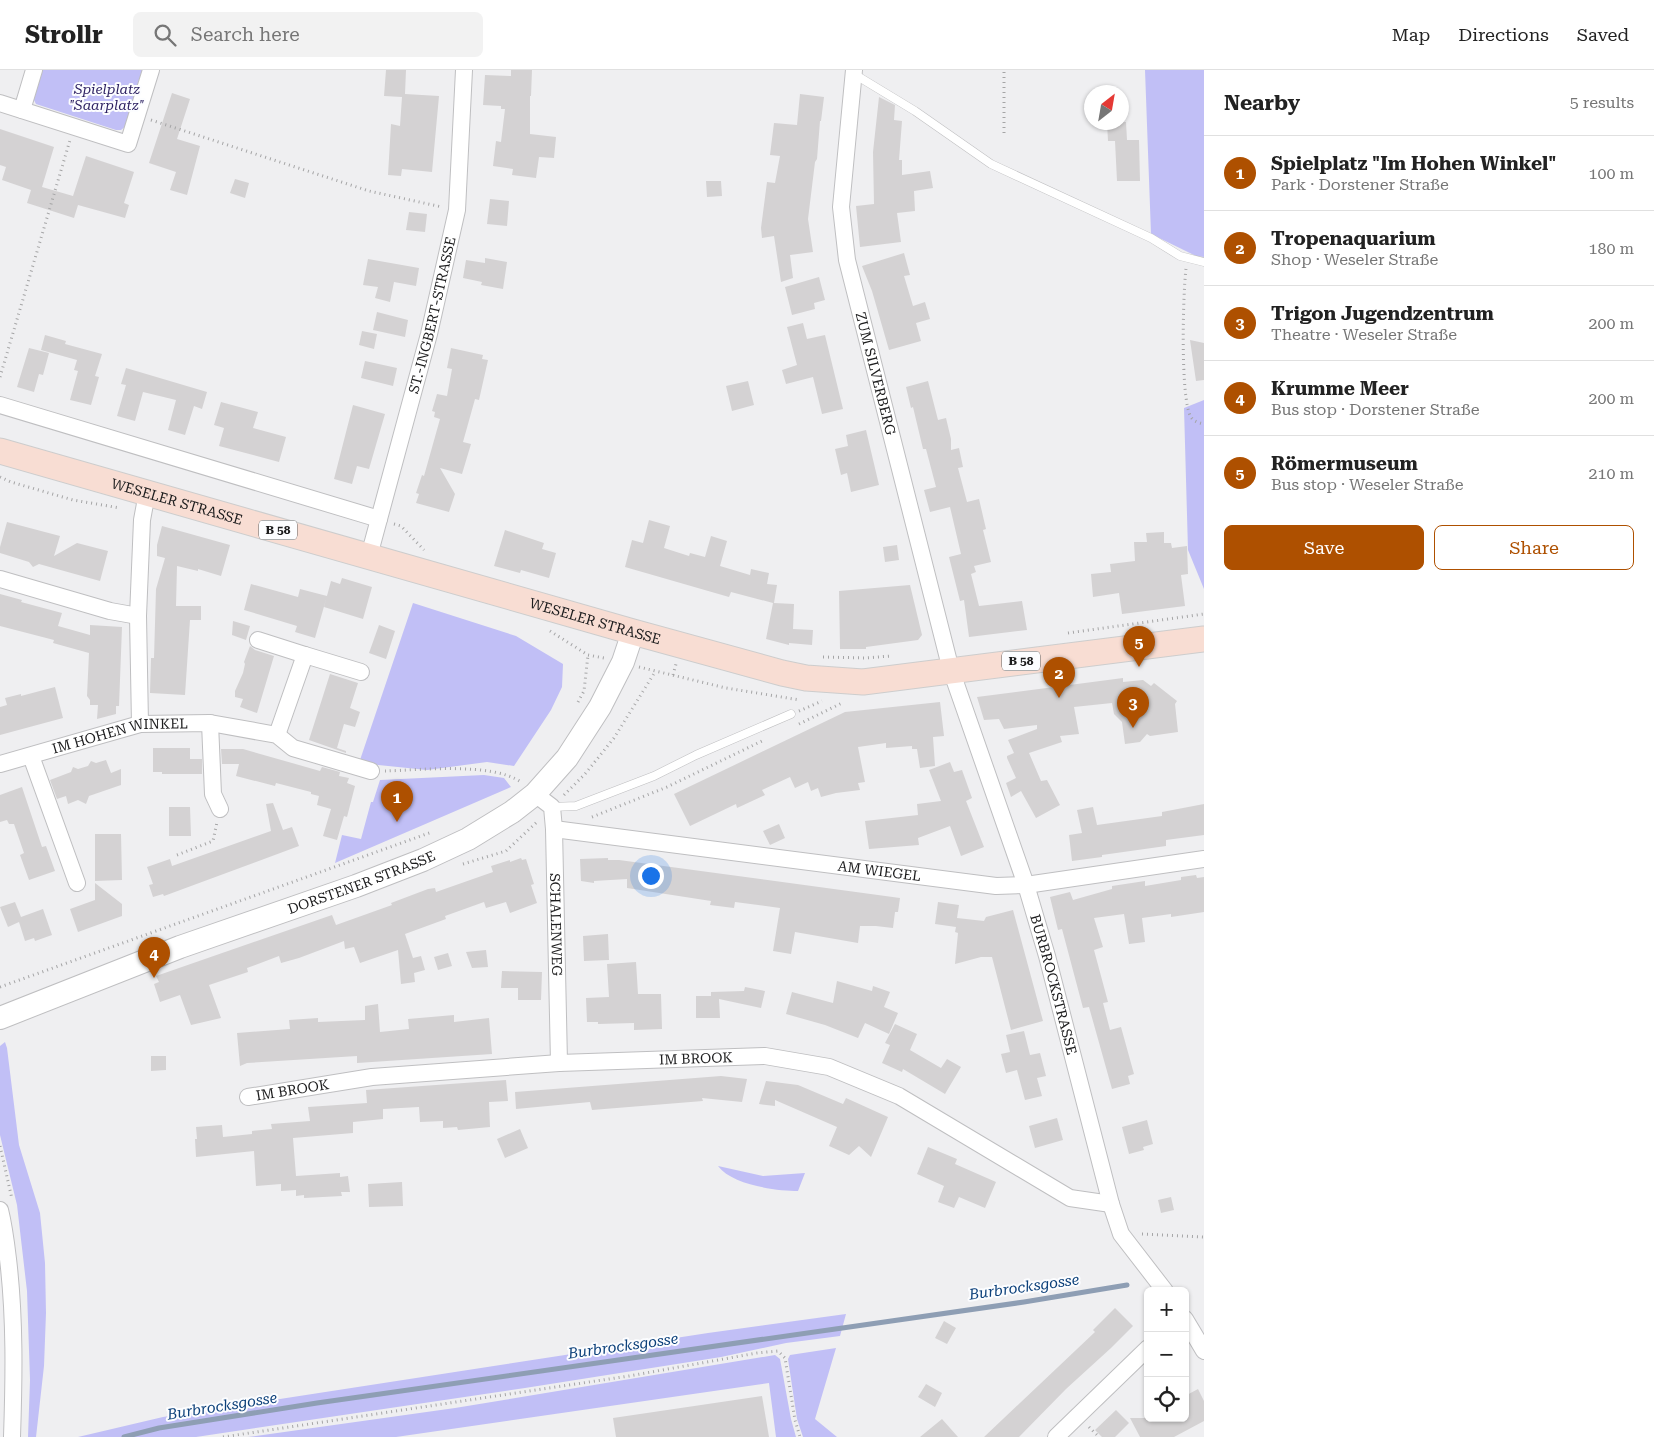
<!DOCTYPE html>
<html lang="en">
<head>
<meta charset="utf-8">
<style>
	:root { --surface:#fff; --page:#f2f2f2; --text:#222; --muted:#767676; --line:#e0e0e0; --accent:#ae5000 }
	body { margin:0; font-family:"Roboto Serif",serif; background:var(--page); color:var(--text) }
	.controls { position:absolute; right:15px; bottom:15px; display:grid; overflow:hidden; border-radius:8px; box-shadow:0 1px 4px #0004 }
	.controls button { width:45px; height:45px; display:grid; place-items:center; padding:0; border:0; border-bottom:1px solid var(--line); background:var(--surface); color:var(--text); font:25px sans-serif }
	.compass { position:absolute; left:1084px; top:15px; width:45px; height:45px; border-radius:50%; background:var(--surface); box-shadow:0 1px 4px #0004; rotate:31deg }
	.you { position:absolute; left:650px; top:805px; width:18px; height:18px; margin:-12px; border:4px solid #fff; border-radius:50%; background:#1a73e8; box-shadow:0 0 0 8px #1a73e833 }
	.badge { display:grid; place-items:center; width:32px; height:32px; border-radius:50%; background:var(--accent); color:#fff; font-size:16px; font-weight:700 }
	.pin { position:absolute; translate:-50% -41px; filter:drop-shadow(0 1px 2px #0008) }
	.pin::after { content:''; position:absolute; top:26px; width:18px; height:15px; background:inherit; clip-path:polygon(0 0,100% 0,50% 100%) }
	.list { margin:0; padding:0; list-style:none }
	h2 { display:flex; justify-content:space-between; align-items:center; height:65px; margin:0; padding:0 20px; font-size:21px }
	h2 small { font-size:16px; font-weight:400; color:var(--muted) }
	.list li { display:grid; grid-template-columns:32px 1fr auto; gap:15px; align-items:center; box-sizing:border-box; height:75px; padding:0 20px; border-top:1px solid var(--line) }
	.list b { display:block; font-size:19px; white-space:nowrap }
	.list p { margin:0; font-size:16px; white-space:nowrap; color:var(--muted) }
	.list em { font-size:16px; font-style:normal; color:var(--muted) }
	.actions { display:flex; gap:10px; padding:15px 20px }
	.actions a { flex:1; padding:11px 0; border:1px solid var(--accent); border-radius:8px; text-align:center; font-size:18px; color:var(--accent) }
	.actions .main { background:var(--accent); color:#fff }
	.icon { flex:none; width:28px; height:28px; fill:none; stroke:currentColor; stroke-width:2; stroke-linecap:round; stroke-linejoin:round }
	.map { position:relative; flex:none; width:1204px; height:1367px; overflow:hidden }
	header { display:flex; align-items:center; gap:30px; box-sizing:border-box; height:70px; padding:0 25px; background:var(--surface); border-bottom:1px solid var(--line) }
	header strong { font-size:24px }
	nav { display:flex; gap:28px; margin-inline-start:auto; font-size:18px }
	.search { width:350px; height:45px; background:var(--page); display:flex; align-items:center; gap:12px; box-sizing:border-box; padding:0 18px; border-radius:8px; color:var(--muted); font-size:19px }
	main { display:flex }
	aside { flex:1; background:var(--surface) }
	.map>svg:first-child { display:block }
</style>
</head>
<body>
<header>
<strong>Strollr</strong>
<div class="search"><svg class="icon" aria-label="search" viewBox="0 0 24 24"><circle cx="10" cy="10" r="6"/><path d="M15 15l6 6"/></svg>Search here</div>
<nav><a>Map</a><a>Directions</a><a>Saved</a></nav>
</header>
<main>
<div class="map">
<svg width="1204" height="1367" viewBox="0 0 1204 1367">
	<rect width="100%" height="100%" fill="#efeff1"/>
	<!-- green -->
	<path fill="#c1bff6" d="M40,0h105l-19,56 -5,4h-5l-80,-26 -3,-6z
		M1145,0h59v187l-8,-1 -45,-22z
		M1204,330v189l-16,-39 -4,-142z
		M413,533l103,33 47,28 -1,23 -11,23 -37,56 -27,-4 -60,8 -68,-7z
		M484,705l20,3 7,9 -176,76 7,-28 19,4 10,-37h2l7,-22z
		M5,972l2,6 12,97 21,68 5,50 1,50 -2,53 -8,71h-8l2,-57 -3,-89 -10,-86 -17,-70v-89z
		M718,1096l45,10 42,-3 -7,18c-22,0 -66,-6 -80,-25z
		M846,1244l-6,22 -54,7 -65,14 -196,31 -329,49h-118l85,-20 545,-84z
		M836,1278l-21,71 22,18h-34l-6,-18 -9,-60 2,-4z
		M775,1285l5,4 11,60 5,18h-20l-7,-54 -373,54h-148l207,-29z"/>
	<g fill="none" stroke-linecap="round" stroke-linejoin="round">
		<!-- stream -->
		<path stroke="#8e9eb4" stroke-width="5" d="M124,1367l35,-9 158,-25 707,-101 103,-17"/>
	</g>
	<!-- building -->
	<path fill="#d4d2d3" d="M386,0h20l-1,24 34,2 -7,76 -30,-3 -1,7 -13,-1 3,-51 9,2 2,-29 -18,-1z
		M511,0h21l-1,26h-1v38l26,3 -2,21 -15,-1 -3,21 -24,-3 1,-6 -20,-3 3,-25 5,1 4,-33h-4v-3l-18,-1 2,-30 26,1z
		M172,23l18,6 -13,40 23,7 -13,49 -17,-5 6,-18 -27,-9z
		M800,24l24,3 -3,24h-1l-3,38 -2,3 -7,57 5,33 -23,3 3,23 -12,4 -7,-46 -12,2 -1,-10 6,-46 8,1 5,-27 -10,-1 4,-32 23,2z
		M879,27l16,8 -1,15 8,1 -3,39h3v15l28,-4 3,17 -19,3 1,20 -18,2 4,29 -41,5 -4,-41 18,-2 -1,-52z
		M1107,52h19l1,18h12l1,41h-23l-2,-40h-7z
		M0,59l54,18 -12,40 31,9 13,-40 48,16 -10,31 5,2 -4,13 -47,-13 -4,13 -47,-15 4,-13 -29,-10 4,-13 -6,-2z
		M235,109l14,4 -4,15 -15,-5z
		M706,111h15l1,15 -15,1z
		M490,129l19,2 -2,25 -20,-2z
		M409,142l18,2 -2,18 -19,-2z
		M904,183l6,22 -6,1 9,30 12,-4 5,17 -14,4 5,18 -32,9 -17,-59 -10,-25z
		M485,188l22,4 -4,27 -22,-4 1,-3 -19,-4 3,-18 19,3z
		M368,189l51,9 -3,18 -22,-4 -4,20 -15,-4 3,-11 -15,-2z
		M819,207l6,23 -11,3 1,6 -23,6 -7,-28z
		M377,242l31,8 -3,17 -32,-7z
		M803,253l4,16 18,-4 18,74 -21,5 -9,-37 -27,7 -4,-14 15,-5 -10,-38z
		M362,261l15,3 -3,15 -15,-4z
		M45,265l21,6 -1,3 37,10 -7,22 4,1 -8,28 -21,-5 8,-29 -4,-1 3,-10 -36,-10z
		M1190,270l14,3v37l-8,1z
		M29,278l20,5 -6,22 -4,-1 -5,18 -17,-5z
		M451,278l32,7 -1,4 6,1 -9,40 -4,-1 -12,43 8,2 -9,30 -22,-6 15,26 -6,18 -33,-9 3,-9 -3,-1 6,-18 2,1 16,-57 -6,-2 1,-5 -3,-1 5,-17 10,2 5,-27 -5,-1z
		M365,291l32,7 -4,18 -32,-8z
		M126,298l81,24 -5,17 -8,-3 -9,29 -17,-5 8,-30 -33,-8 -8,29 -18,-5 9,-31 -5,-1z
		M748,311l6,24 -22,6 -6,-25z
		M928,311l10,39 8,-2 5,21v11l8,-2 4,19 -5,1 9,34 12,-3 7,30 -3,1 8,32 -17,4 2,6 -5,2 8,32 43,-5 5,29 -58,7 -5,-37 -4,1 -11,-44 12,-3 -11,-47 -20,5 -6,-22 12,-3 -10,-38h-3l-10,-42 -2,1 -5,-21z
		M221,332l37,10 -5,16 33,9 -7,25 -60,-16 5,-18 -10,-3z
		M353,335l32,9 -16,55 -12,-3 -5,18 -18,-5z
		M866,360l13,55 -28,7 -4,-19 -6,2 -6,-26 13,-3 -2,-11z
		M649,450l21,6 -6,22 25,8 1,-3 15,4 6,-21 16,5 -7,25 30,9 1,-6 18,4 -2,11 10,1 -3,18 20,1 -1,25 20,1 -1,15 -23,-2v2l-23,-6 7,-36 -42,-11 -2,5 -104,-30 7,-27 11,3z
		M7,452l53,14 -6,20 23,-13 31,8 -8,30 -61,-17 -6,3 -4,-5 -29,-9v-6z
		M162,456l68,19 -9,31 -23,-7v2l-21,-5 -1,40h25v14h-11l-5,75 -35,-2 1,-35h3l2,-69 9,-31 -8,-2v-11z
		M505,460l39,13 -2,6 14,4 -7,25 -28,-8 -1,3 -26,-7z
		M1164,462v11h7l1,5 15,-2 1,28 -7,1 4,31 -63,8 -3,-21 -26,4 -2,-23 20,-2 -1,-8 25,-3 -1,-19h13l-1,-9z
		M897,475l2,15 -14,2 -2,-15z
		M342,508l30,9 -9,32 -39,-12 7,-26 9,3z
		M251,514l47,13 2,-8 27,7 -12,42 -20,-6 2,-6 -53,-16z
		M910,515l12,50 -4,5 -52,7v2h-26l-1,-58z
		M0,524l22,6 -1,2 41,11 -4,13 32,9v-10l32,2 -3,79h-3v8l-19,5 1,-14h-8v-5l-3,-4 2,-43 -36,-10 1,-3 -54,-14z
		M233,551l17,5 -4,14 -14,-5z
		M379,555l16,6 -9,28 -17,-6z
		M250,576l5,4 19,6 -17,57 -17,-6 3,-8 -8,-2v-6l8,-18 2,-9 -1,-2z
		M330,604l28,9 -8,25 10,4 -5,15 -11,-3 -7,24 9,3v2l-37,-13z
		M1123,608v4l20,-2 8,6 3,-3 23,18 -2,3 3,28 -28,4 -3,-2 -7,8 -15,2 -3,-22 -8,-8 -2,-11 -38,4 5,27 -19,2 2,6 -33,11 12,28 6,-1 13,25 -24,13 -15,-27 -10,6 -5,-14 10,-5 -9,-20v-2l7,-3 -6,-13 29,-11v-4l-33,4 -5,-10 -15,1 -7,-23z
		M55,617l8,31 -63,17v-28l7,-2 -2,-7 16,-4v2z
		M940,632l4,34 -11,1 2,29 -15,2 -3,-19h-5v-3l-26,2v-5l-28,4 7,35 -7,1 2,7 -24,3 -15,4 -3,-9 -7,3 -3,-9 -13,6 -5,-11 -28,13 3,5 -28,13 -1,-4 -46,22 -16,-32 171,-82z
		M153,678h37v11h12v15h-40v-2h-9z
		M221,679h22l77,22 2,-4 18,5 -1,4 10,2 -2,5 8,3 -8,31 -3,-1 -7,24 -14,-4 8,-27 -14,-4 2,-9 -8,-2v-2l-35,-9 -1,3 -39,-10 3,-12h-17z
		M106,690l5,13 10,-4v16l-32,11 -3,8 -8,-4 -10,4 -2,-8 -9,3 -7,-19 21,-8 2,-5 5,2 10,-3 3,-5 5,2z
		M950,692l4,10 8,-2 10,28 -6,3 18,46 -23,9 -11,-30 -32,12 1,7 -50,4 -4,-28 53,-6 -1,-11 24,-3 -12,-31z
		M22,717l20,60 4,-1 9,25 -26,9 -9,-25 4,-2 -10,-29h-5l-2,-4 -7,2v-27z
		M273,733l10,27 9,-3 7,19 -135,50 -1,-2 -10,3 -4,-12 4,-1 -6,-17 23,-8 2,7 99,-35 -5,-27z
		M1204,734v31l-38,5v6l-64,9v2l-30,4 -3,-26 13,-2 -5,-23 16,-3 4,18 65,-9v-4z
		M169,737h21l1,29h-22z
		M779,754l6,14 -15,7 -7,-14z
		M95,764h26l1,46 -27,1z
		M521,788l1,2 4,-1 8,25 -3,1 6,18 -27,10 -4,-11 -20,6 -2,-6 -39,14 1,3 -41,15 8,24 8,-2 4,14 -11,3 1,9 -14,2 -3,-34 -38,13 -6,-16 -9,2 -1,-8 -45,17 -18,5 -2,-7 -32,12 1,4 -39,13 12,33 -30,7 -11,-30 -20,7 -6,-18 5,-2 -3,-6 176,-61 4,10 56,-20 -1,-2 37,-14 7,-1 1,4 57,-20 -2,-6 19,-6v2z
		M608,788v2h11l281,38 -2,14h-3l-2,16 -17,-2h-16l-2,17 -63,-11 -4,22 -18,-3 7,-43 -45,-6 -1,6 -24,-3 1,-4 -84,-13v-9l-33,2v2l-13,-2 -1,-22z
		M1196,805l1,3 7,-1v35l-33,5v-3l-29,4 3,24 -16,2 -5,-30 -30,4 9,29 -9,3 14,52 -5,1 7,27 11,-3 13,47 -6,2 2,8 -18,5 -23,-82 -6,1 -21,-79 -4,1 -8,-33 20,-5 3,8 39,-11v-3l33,-5v5l36,-6v-3z
		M95,813l27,21v12l-44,16 -8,-23 25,-9z
		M15,832l6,15 22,-8 9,26 -17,6 -1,-3 -9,3 -6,-19 -11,5 -8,-20z
		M938,832l21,3 -2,13 27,3 2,-4 27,-7 30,111 -32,9 -19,-73h-11l-26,7 3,-31 -3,-1 1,-5 -21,-3z
		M608,864l1,26 -25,1 -1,-25z
		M486,880l2,17 -16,1 -6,-16z
		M448,883l4,13 -14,4 -4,-13z
		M636,892l2,32h23l1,35 -28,1v-7l-36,1v-2h-11l-1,-24 23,-1 -2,-33z
		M502,901l40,1 -1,28h-23v-12h-17z
		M837,911l35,10 1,-5 17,6 -6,15 14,6 -9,21 -24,-11 -7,15 -33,-13 -39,-11 6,-22 41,11z
		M745,917l20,4 -4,17 -42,-9 1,19h-24v-22h15v-4l33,-1z
		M378,934l2,28 29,-3 -1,-10 46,-4v7l35,-4 3,36 -135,9v-7l-110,7 -7,3 -3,-33 53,-4 -1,-9 29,-2v4l47,-2v-14z
		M895,954l22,10 -7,16 31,18 6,-9 14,8 -16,27 -42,-25 -1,3 -20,-9 8,-18 -5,-2z
		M1024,961l6,24 10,-2 6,23 -9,2 5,18 -17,4 -8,-30 -11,3 -5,-19 9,-2 -4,-17z
		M151,986h15v14l-15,1z
		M721,1006l26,3 -5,23 -40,-4 1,3 -111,9 -2,-8 -74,7 -1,-17z
		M506,1010l2,21 -19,1 1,25 -32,3 -1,-3 -14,1v-7l-23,1 -1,-15 -36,2v10l-30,3v11l-60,5 3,38 44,-3v4l8,-1 2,16h-9l1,4 -38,2v-3l-8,1v-6l-15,1v-7l-25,2 -2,-35 -58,6 -1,-18h2l-1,-12 26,-2 1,12 29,-3v-3l20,-2 -1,-5 39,-3 -2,-14 59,-4 -1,-13z
		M766,1011l32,4 45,19 3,-6 42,19 -17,40 -12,-11 -10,9 -20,-9 8,-19 -62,-27v6l-16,-2z
		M1057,1048l6,22 -28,8 -6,-22z
		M1147,1050l6,24 -10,3 1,3 -15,4 -7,-27z
		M520,1059l8,19 -23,10 -8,-19z
		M928,1077l29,12 -2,5 41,18 -11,26 -26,-11 -5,11 -16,-6 6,-16 -27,-12z
		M402,1112l1,24 -34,1 -1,-23z
		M1171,1127l3,13 -13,3 -3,-13z
		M1115,1238l18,18 -22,22 -45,41 -47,48h-35l111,-105 -2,-2z
		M944,1251l12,7 -9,16 -12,-6z
		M926,1314l16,9 -7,14 -17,-10z
		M1198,1319l6,12v20l-30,16h-34l-10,-19h55v-22z
		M762,1326l7,41h-153l-3,-19z
		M1116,1340l13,13 -14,14h-13l-7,-7z
		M942,1349l16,18h-38z"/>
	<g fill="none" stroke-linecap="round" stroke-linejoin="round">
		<defs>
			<path id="lane" d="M854,4l61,37 76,53 160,74 29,18 24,6
				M552,737l24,-1 78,-30 42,-21 95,-41"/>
			<g id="street">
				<path id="s1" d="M854,0l-13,137 6,53 104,410 75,215 21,71 64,248 10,30 44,57"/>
				<path d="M0,33l128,41 23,-74"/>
				<path d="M22,40l12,-40"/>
				<path d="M0,335l379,114"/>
				<path id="s2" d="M369,486l60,-222 28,-124 7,-140"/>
				<path d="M0,509l110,32 28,5"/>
				<path d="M258,570l47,15"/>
				<path d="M210,653l3,71 7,15"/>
				<path d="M140,654l-2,-108 4,-96 5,-27"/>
				<path d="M277,665l28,-80 56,17"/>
				<path d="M31,686l46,127"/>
				<path id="s3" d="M0,694l140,-40 70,-1 67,12 16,13 78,23"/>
				<path id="s4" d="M535,724l17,13 2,22 5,234"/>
				<path id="s5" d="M554,759l442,57 30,-1 178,-26"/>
				<path id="s6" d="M248,1027l124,-20 187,-14 206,-7 64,11 70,29 171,102 41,6"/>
				<path d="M0,1140c4,16 6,32 8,49 7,59 6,118 4,178"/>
				<path d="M1185,1249l19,32"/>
				<path d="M1056,1367l92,-89"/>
			</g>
			<g id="secondary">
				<path id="s7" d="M0,948l180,-71 176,-61 67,-26 45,-21 44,-27 23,-18 32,-36 33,-51 23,-45 10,-30"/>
			</g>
			<g id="primary">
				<path id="s8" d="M0,381l633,181 149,41 24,5 57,4 341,-43"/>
			</g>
		</defs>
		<!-- lane casing -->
		<use href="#lane" stroke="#bfbfc1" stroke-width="9"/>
		<!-- street casing -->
		<use href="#street" stroke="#bfbfc1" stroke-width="18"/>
		<!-- secondary casing -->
		<use href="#secondary" stroke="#bfbfc1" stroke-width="24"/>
		<!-- primary casing -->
		<use href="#primary" stroke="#cdcdcd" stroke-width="27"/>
		<!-- path -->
		<path stroke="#a5a5a6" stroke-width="3" stroke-dasharray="1 4" stroke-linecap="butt" d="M151,50l218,71 73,16
			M1004,63v-63
			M1186,199c-3,23 -6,131 5,148 2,4 8,6 13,7
			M0,307l70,-237
			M0,407l11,5 62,18 47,8
			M394,454l7,2 23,24
			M550,561l38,24 16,3
			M1068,563l136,-19
			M823,587l42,1 26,-2
			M639,597l87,21 74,12
			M673,605l3,-11
			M578,632l6,-11 4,-36
			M799,641l23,-10
			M799,654l43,-21
			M385,701c37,-1 106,-9 136,11
			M564,725l21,-21 29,-36 41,-66
			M592,747l75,-30 95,-46
			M177,785l36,-14 4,-19
			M463,794l43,-13 32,-30
			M0,917l432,-155
			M0,1076l12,53
			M1142,1164l62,3
			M1089,1357l10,10
			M223,1367l406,-61 128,-23 21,-2 7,7 10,62 5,17"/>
		<!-- lane -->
		<use href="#lane" stroke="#fff" stroke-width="8"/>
		<!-- street -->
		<use href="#street" stroke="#fff" stroke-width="16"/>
		<!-- secondary -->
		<use href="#secondary" stroke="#fff" stroke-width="22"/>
		<!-- primary -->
		<use href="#primary" stroke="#f8ddd3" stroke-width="25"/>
	</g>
	<g text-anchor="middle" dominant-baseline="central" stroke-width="4" stroke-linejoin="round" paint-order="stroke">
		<!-- shield labels -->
		<g fill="#fcfdff" stroke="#5f6061" stroke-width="1">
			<rect x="259" y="450.5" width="38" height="19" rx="4"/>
			<rect x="1002" y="581.5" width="38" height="19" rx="4"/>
		</g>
		<g font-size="12" font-weight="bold" fill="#1c1c1d">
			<text x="278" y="460">B 58</text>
			<text x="1021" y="591">B 58</text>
		</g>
		<!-- park labels -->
		<g font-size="14" font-style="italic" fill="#2b1f61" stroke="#fcfdff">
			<text x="107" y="19">Spielplatz<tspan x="107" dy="16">"Saarplatz"</tspan></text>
		</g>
		<!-- street labels -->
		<g font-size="14" fill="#1c1c1d" stroke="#fcfdff">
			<text stroke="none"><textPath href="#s2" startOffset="249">ST.-INGBERT-STRASSE</textPath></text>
			<text stroke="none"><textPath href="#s1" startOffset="308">ZUM SILVERBERG</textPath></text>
			<text stroke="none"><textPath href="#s8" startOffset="184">WESELER STRASSE</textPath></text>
			<text stroke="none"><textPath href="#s8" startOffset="619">WESELER STRASSE</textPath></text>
			<text stroke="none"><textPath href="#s3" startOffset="124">IM HOHEN WINKEL</textPath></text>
			<text stroke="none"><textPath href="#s5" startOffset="328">AM WIEGEL</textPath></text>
			<text stroke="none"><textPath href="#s7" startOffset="386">DORSTENER STRASSE</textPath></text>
			<text stroke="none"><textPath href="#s4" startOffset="139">SCHALENWEG</textPath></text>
			<text stroke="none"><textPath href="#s1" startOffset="945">BURBROCKSTRASSE</textPath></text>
			<text stroke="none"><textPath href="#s6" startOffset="450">IM BROOK</textPath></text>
			<text stroke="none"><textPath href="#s6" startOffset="45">IM BROOK</textPath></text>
		</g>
		<!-- water labels -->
		<g font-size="15" font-style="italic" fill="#0c407a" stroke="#fcfdff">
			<text transform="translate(1024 1217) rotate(-8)">Burbrocksgosse</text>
			<text transform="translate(623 1276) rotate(-8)">Burbrocksgosse</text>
			<text transform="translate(222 1336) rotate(-9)">Burbrocksgosse</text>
		</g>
	</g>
</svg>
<div class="controls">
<button>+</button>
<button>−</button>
<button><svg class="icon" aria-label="locate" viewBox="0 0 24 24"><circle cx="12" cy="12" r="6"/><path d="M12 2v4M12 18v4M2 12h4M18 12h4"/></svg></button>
</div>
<svg class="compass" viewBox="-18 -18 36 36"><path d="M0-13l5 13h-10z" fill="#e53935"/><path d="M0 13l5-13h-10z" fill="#767676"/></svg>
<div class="you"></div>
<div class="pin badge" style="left:397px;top:752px">1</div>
<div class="pin badge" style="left:1059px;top:628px">2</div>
<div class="pin badge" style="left:1133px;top:658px">3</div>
<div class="pin badge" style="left:154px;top:908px">4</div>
<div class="pin badge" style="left:1139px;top:597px">5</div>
</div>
<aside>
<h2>Nearby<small>5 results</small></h2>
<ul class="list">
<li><span class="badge">1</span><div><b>Spielplatz &quot;Im Hohen Winkel&quot;</b><p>Park · Dorstener Straße</p></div><em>100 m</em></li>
<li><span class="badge">2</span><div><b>Tropenaquarium</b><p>Shop · Weseler Straße</p></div><em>180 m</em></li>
<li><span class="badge">3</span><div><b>Trigon Jugendzentrum</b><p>Theatre · Weseler Straße</p></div><em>200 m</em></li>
<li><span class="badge">4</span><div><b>Krumme Meer</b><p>Bus stop · Dorstener Straße</p></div><em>200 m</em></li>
<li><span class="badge">5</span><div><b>Römermuseum</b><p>Bus stop · Weseler Straße</p></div><em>210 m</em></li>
</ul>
<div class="actions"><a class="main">Save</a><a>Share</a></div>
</aside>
</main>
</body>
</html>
